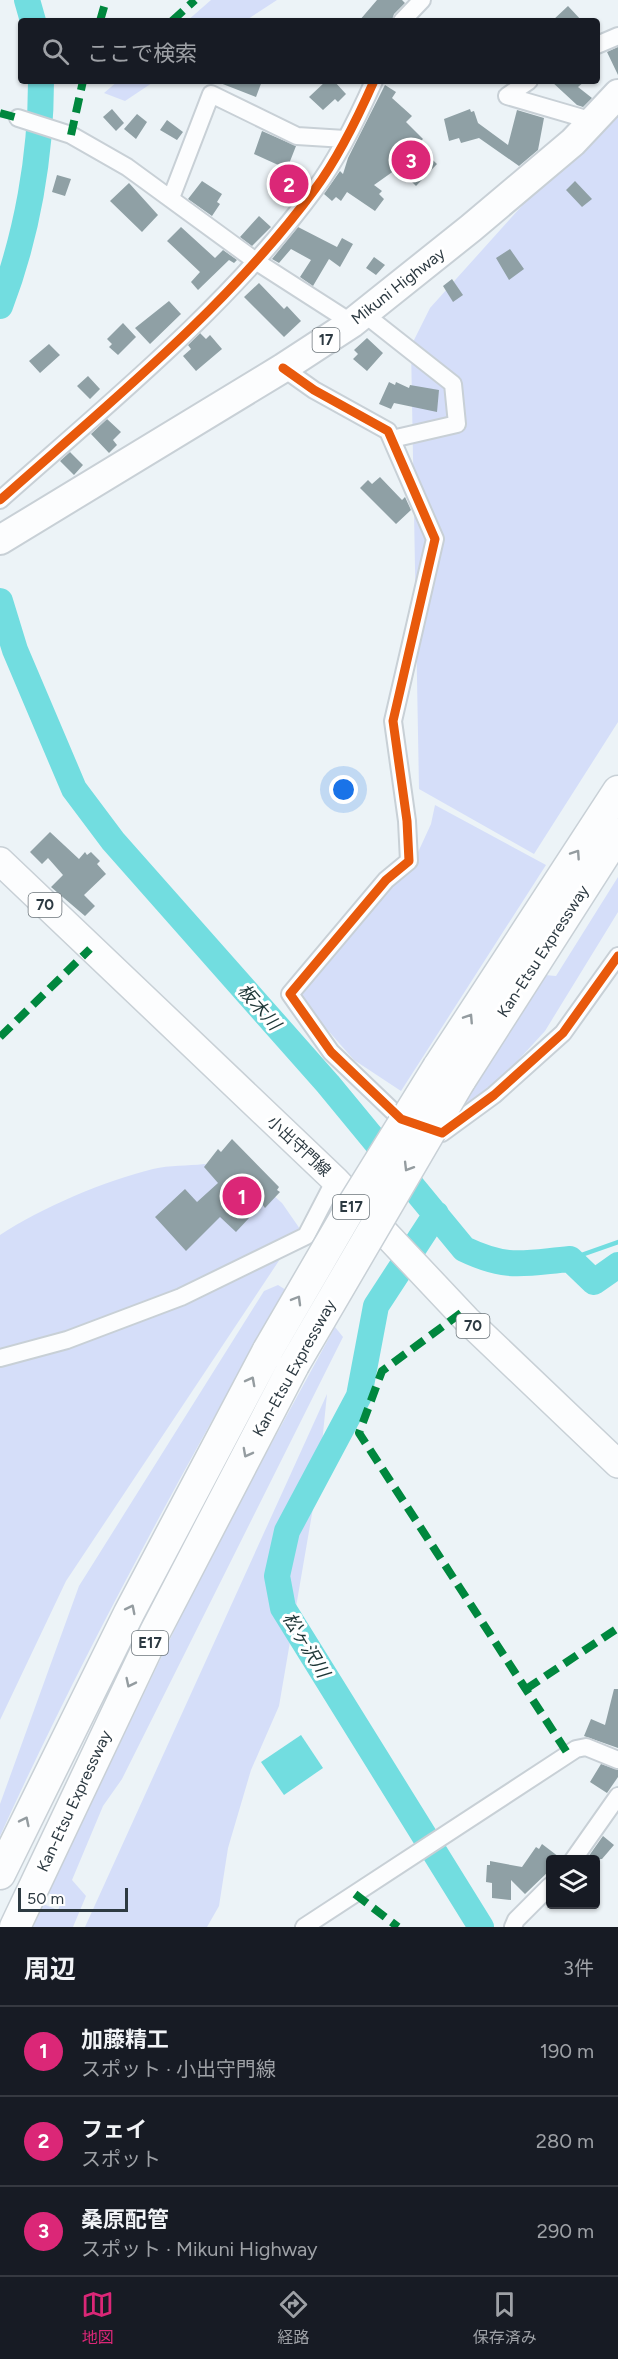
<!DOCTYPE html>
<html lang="ja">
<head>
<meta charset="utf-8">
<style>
	:root { --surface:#171b24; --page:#20242c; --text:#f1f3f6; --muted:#9ea1a6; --line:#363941; --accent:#db2777 }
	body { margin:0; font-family:Figtree,"Noto Sans JP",sans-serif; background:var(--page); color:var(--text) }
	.controls { position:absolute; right:18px; bottom:18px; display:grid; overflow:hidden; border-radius:6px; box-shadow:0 2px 4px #0004 }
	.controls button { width:54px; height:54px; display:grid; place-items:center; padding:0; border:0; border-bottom:2px solid var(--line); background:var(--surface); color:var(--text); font:30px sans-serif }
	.scale { position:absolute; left:18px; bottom:15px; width:110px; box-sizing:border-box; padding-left:6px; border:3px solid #2d3a42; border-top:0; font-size:16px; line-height:21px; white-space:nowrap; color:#2d3a42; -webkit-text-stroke:4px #fff; paint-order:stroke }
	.you { position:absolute; left:344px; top:790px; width:21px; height:21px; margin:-15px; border:4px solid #fff; border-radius:50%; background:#1a73e8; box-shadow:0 0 0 9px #1a73e833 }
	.badge { display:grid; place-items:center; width:39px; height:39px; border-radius:50%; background:var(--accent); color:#fff; font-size:20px; font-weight:700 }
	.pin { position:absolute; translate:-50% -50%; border:3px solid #fff; box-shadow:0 2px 6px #0006 }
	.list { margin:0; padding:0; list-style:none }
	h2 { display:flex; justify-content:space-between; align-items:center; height:78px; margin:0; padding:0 24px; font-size:26px }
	h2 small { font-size:20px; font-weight:400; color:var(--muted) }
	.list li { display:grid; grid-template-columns:39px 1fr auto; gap:18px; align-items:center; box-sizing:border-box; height:90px; padding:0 24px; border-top:2px solid var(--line) }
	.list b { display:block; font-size:22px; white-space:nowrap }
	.list p { margin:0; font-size:20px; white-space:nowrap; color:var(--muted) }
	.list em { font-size:20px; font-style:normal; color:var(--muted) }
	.icon { flex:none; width:33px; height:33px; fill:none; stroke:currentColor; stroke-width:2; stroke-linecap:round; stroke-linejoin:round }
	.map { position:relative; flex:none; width:618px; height:1927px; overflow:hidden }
	.search { position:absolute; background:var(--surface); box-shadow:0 2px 4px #0004; left:18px; right:18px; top:18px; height:66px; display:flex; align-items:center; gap:15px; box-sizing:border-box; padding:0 21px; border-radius:6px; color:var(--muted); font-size:22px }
	.sheet { height:348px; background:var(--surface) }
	nav { display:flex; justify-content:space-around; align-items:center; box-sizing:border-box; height:84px; border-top:2px solid var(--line); background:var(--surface); font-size:16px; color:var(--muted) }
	nav a { display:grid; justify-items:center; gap:3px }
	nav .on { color:var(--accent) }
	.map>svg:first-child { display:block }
</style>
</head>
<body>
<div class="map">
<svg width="618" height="1927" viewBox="0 0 618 1927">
	<rect width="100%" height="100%" fill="#ecf3f7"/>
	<!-- green -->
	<path fill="#d5def9" d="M211,0h66l-32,21h-58z
		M118,81h37l-30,20 -21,-8z
		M618,99v623l-84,132 -115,-65 -8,-443 19,-38z
		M435,805l111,60 -145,226 -47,-31 -58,-66 118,-133 17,-37z
		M618,877v35l-73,119 -66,72 -19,8 85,-136 11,1z
		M204,1164l45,10 33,29 18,26 -234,352 -66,139v-485c43,-28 104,-54 153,-66 17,-4 35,-3 51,-5z
		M278,1285l8,5c-102,178 -201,359 -286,546v-32l79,-218 185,-295z
		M335,1327l8,10 -221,442 -19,27 -31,74 14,16 -13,31h-40l10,-23 15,6 4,-10 -14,-7 162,-337z
		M327,1394l-8,79 -40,233 -28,64 -23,78 -9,58 -12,21h-122z"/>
	<!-- water -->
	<path fill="#72dde0" d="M301,1735l22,33 -39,27 -23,-33z"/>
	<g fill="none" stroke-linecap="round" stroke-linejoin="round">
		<!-- stream -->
		<path stroke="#72dde0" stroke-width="4.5" d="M570,1259l48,-17"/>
		<!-- river -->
		<path stroke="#72dde0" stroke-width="26" d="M27,0l6,21
			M0,306c27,-70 41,-150 41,-225
			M0,601l15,49 59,139 39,52 215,243 136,165c44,21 60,14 106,10l24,23 24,-17
			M436,1214l-60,92 -17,90 -72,135 -10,45 6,32 198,319"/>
	</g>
	<!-- building -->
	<path fill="#8fa0a5" d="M377,0h25l3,3 -11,11 -2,7h-33z
		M568,6l14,15h-30z
		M618,47v28l-11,-23z
		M215,81h47l-6,16z
		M326,81h8l12,13 -8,8 -3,-3 -12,11 -14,-13z
		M551,81h34l-7,6 14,11 -9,9 -6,-2z
		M385,85l11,7 -4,6 20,18 -6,6 17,17 -6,6 20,19 -21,22 -18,-18 -24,17 8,6 -3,3 5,5 -9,12 -28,-19 -6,9 -5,-4 -4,4 -8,-7 16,-23 3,3 5,-16z
		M112,109l12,14 -8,8 -13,-14z
		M470,109l1,3 3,-1 4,12 30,22 9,-35 27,8 -6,32 -19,16 -40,-28 -18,5 -2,-5 -10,3 -5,-22z
		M137,114l10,8 -11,17 -12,-10z
		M167,120l16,12 -6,8 -17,-10z
		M262,131l34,15 -9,23 -33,-15z
		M57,175l14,4 -6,17 -13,-4z
		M288,178l9,7 -7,10 -10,-7z
		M202,181l20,13 -5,8 3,2 -8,12 -24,-17z
		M575,181l17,18 -10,8 -16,-17z
		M129,183l29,32 -16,17 -32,-31z
		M259,216l12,11 -19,19 -12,-9z
		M181,227l34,31 8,-8 14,10 -3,3 -5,-3 -31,30 -7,-8 9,-10 -33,-31z
		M298,227l39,20 5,-9 11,6 -13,23 -11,-8 -16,27 -13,-9 11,-17 -20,-11 -12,14 -7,-4z
		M510,249l14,20 -15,11 -13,-22z
		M374,257l11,8 -9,10 -10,-7z
		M452,279l11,16 -10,7 -10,-16z
		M259,283l25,26 3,-3 14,15 -17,16 -40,-40z
		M169,301l12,13 -31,30 -15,-16z
		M123,323l13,14 -18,18 -9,-8 3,-3 -5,-5z
		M200,333l6,6 4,-4 12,14 -26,22 -13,-15 8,-7 -3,-4z
		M367,338l16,15 -16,18 -14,-12 5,-5 -4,-4z
		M49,344l11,11 -20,18 -11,-12z
		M88,376l12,13 -10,10 -13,-13z
		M389,382l6,3 1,-3 13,6 1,-3 29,5 -2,22 -43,-9 -3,6 -12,-5z
		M107,419l14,13 -8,8 4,5 -8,8 -18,-19z
		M70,452l13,13 -9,10 -14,-14z
		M380,477l22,23 3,-3 6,13 -15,14 -36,-36 8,-8 4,4z
		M50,832l29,27 6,-7 2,3 4,-3 9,9 -3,3 9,10 -22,21 11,11 -10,10 -34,-29 12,-12 -15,-17 -6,6 -12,-12z
		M232,1139l47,48 -2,3 3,2 -15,16 -3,-4 -26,28 -16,-15 -34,34 -31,-34 30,-28 12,13 21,-19 -14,-16 14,-18 3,3z
		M614,1689h4v59l-34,-12 7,-17 14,6z
		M601,1764l17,6v7l-11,16 -17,-11z
		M603,1836l11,9 -12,14 -16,1z
		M542,1844l21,16h-13v10l-25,24 -14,-14v20l-19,-2v-15l-6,-1 1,-17h3v-4l32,6 14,-20 3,2z"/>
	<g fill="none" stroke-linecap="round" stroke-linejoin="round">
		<defs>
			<path id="minor" d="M402,21l20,-21
				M597,45l21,-9
				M529,81l-22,15 86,25
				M18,118l53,17 56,32 130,95 95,61
				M171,198l40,-104 86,42 48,3
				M363,313l90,71 4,40 -65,15
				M283,368l31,22 74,41 47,108 -42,182 14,100 2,40 -23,19 -96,114 41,58 70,67 41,14 52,-38 69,-62 55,-77
				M0,500c108,-96 229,-194 315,-311 24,-32 43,-72 59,-108
				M0,1358l67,-18 114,-43 125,-61 29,-56
				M573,1860l45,-64
				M304,1927l272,-178 10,-2 32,13
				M513,1927l3,-7 34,-34"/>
			<path id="primary" d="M0,861l335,319 132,140 151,144"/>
			<path id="trunk" d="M0,540l283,-172 69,-45 119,-95 102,-86 45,-48"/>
			<path id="motorway" d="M438,1067l180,-276
				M460,1081l158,-247
				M0,1874l129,-261 139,-263
				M15,1927l140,-295 139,-267"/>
		</defs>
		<!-- minor casing -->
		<use href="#minor" stroke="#c8d0d6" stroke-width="20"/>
		<!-- primary casing -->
		<use href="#primary" stroke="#c8d0d6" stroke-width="30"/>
		<!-- trunk casing -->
		<use href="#trunk" stroke="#c8d0d6" stroke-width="32"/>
		<!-- motorway casing -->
		<use href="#motorway" stroke="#c8d0d6" stroke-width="33"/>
		<!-- minor -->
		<use href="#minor" stroke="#fcfdfe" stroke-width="16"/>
		<!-- primary -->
		<use href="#primary" stroke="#fcfdfe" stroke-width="27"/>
		<!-- trunk -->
		<use href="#trunk" stroke="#fcfdfe" stroke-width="28"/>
		<!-- motorway -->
		<use href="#motorway" stroke="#fcfdfe" stroke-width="30"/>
		<defs>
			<path id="motorway-bridge" d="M268,1350l82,-141 88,-142
				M294,1365l166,-284"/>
		</defs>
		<!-- motorway-bridge casing -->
		<use href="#motorway-bridge" stroke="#c8d0d6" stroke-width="33" stroke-linecap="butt"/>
		<!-- motorway-bridge -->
		<use href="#motorway-bridge" stroke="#fcfdfe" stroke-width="30"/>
		<!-- quiet -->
		<path stroke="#00873e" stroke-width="8" stroke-dasharray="15 8" stroke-linecap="butt" d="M100,21l6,-21
			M172,21l23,-21
			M0,113l18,5
			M71,135l12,-54
			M0,1037l90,-88
			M461,1313l-79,58 -23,62 209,321
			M526,1689l92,-61
			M355,1894l43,33"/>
		<defs>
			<path id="cycleway" d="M283,368l31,22 74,41 47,108 -42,182 14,100 2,40 -23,19 -96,114 41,58 70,67 41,14 52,-38 69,-62 55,-77
				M0,500c108,-96 229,-194 315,-311 24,-32 43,-72 59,-108"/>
		</defs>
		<!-- cycleway casing -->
		<use href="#cycleway" stroke="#fff" stroke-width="13"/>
		<!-- cycleway -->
		<use href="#cycleway" stroke="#e8590c" stroke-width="9"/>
	</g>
	<!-- one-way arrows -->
	<defs><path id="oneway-chevron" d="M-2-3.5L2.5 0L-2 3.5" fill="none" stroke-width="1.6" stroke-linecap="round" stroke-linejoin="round" transform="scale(1.5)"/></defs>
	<g stroke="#949ca0">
		<use href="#oneway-chevron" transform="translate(576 854) rotate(-56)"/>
		<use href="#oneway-chevron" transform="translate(469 1018) rotate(-57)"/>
		<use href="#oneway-chevron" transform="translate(408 1167) rotate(121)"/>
		<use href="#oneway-chevron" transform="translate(297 1300) rotate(-60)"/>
		<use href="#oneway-chevron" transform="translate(251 1381) rotate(-62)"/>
		<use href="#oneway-chevron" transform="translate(247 1453) rotate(118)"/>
		<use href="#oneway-chevron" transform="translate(131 1609) rotate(-63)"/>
		<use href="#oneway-chevron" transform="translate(130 1683) rotate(116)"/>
		<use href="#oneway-chevron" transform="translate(25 1821) rotate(-64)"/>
	</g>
	<g text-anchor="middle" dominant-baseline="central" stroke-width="6" stroke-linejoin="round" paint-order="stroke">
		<!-- shield labels -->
		<g fill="#fff" stroke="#6c757b" stroke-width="1.5">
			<rect x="312.5" y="328" width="27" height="24" rx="4.5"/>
			<rect x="28.5" y="893" width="33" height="24" rx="4.5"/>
			<rect x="333" y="1195" width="36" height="24" rx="4.5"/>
			<rect x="456.5" y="1314" width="33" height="24" rx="4.5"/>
			<rect x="132" y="1631" width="36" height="24" rx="4.5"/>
		</g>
		<g font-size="15" font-weight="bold" fill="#2d3a42">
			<text x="326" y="340">17</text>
			<text x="45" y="905">70</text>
			<text x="351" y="1207">E17</text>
			<text x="473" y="1326">70</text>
			<text x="150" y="1643">E17</text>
		</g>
		<!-- street labels -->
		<g font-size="16" fill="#2d3a42" stroke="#fff">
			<text transform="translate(398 286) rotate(-38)">Mikuni Highway</text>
			<text transform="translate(543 951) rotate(-57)">Kan-Etsu Expressway</text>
			<text transform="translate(299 1146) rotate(43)">小出守門線</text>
			<text transform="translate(294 1368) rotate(-61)">Kan-Etsu Expressway</text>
			<text transform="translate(74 1801) rotate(-65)">Kan-Etsu Expressway</text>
		</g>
		<!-- water labels -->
		<g font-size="18" font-style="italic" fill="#1c3535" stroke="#fff">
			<text transform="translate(259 1007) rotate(49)">板木川</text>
			<text transform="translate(306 1645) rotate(59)">松ヶ沢川</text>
		</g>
	</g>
</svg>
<div class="controls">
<button><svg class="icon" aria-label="layers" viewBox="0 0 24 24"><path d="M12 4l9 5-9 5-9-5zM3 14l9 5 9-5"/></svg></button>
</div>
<div class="scale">50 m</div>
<div class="you"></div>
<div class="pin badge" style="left:242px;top:1196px">1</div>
<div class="pin badge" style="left:289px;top:184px">2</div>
<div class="pin badge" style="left:411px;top:160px">3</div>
<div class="search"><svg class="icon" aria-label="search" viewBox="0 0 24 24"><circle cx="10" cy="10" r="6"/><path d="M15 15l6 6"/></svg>ここで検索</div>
</div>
<section class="sheet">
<h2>周辺<small>3件</small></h2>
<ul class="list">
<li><span class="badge">1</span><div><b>加藤精工</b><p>スポット · 小出守門線</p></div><em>190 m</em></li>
<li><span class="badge">2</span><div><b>フェイ</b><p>スポット</p></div><em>280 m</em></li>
<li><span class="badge">3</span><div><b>桑原配管</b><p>スポット · Mikuni Highway</p></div><em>290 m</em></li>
</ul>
</section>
<nav>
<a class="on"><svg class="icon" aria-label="map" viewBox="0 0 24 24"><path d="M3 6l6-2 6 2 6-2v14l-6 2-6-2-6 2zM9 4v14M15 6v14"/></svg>地図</a>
<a><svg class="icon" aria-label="directions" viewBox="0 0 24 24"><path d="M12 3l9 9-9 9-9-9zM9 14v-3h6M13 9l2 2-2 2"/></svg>経路</a>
<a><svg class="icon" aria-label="saved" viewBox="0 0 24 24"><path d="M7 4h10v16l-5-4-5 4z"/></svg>保存済み</a>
</nav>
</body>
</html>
